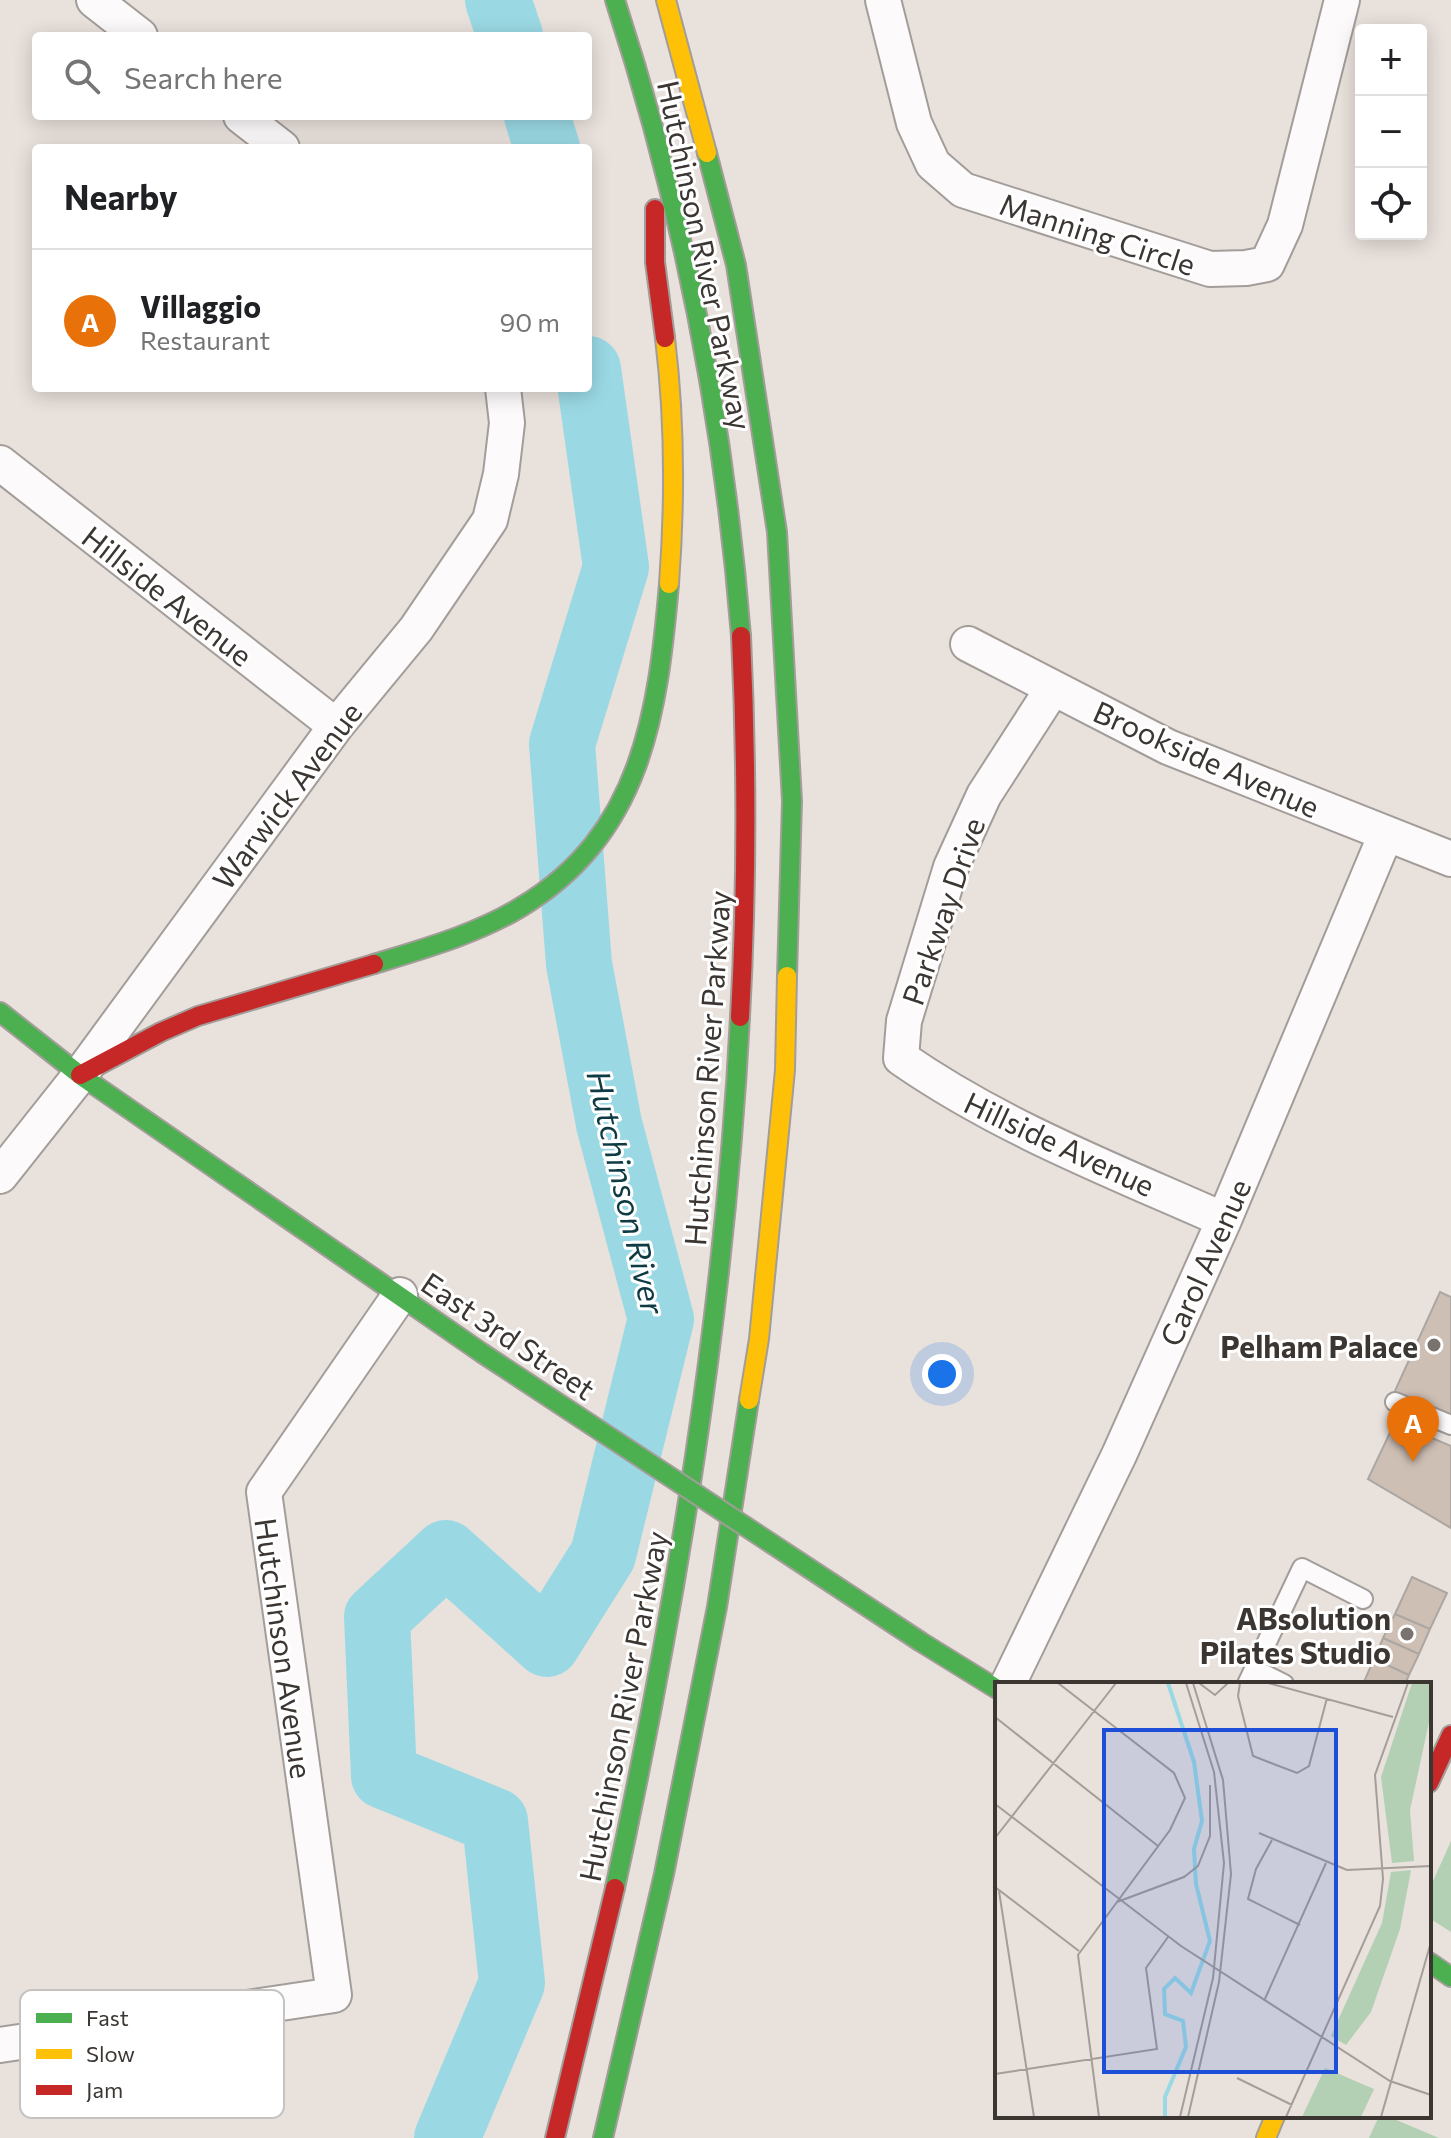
<!DOCTYPE html>
<html lang="en">
<head>
<meta charset="utf-8">
<style>
	:root { --surface:#fff; --page:#f6f6f6; --text:#202124; --muted:#757577; --line:#e0e0e0; --accent:#ea580c }
	body { margin:0; font-family:Commissioner,sans-serif; background:var(--page); color:var(--text) }
	.controls { position:absolute; right:24px; top:24px; display:grid; overflow:hidden; border-radius:8px; box-shadow:0 4px 20px #0003 }
	.controls button { width:72px; height:72px; display:grid; place-items:center; padding:0; border:0; border-bottom:2px solid var(--line); background:var(--surface); color:var(--text); font:40px sans-serif }
	.you { position:absolute; left:942px; top:1374px; width:28px; height:28px; margin:-20px; border:6px solid #fff; border-radius:50%; background:#1a73e8; box-shadow:0 0 0 12px #1a73e833 }
	.badge { display:grid; place-items:center; width:52px; height:52px; border-radius:50%; background:var(--accent); color:#fff; font-size:26px; font-weight:700 }
	.pin { position:absolute; translate:-50% -66px; filter:drop-shadow(0 2px 4px #0008) }
	.pin::after { content:''; position:absolute; top:42px; width:28px; height:24px; background:inherit; clip-path:polygon(0 0,100% 0,50% 100%) }
	.list { margin:0; padding:0; list-style:none }
	h2 { display:flex; justify-content:space-between; align-items:center; height:104px; margin:0; padding:0 32px; font-size:34px }
	h2 small { font-size:26px; font-weight:400; color:var(--muted) }
	.list li { display:grid; grid-template-columns:52px 1fr auto; gap:24px; align-items:center; box-sizing:border-box; height:144px; padding:0 32px; border-top:2px solid var(--line) }
	.list b { display:block; font-size:30px; white-space:nowrap }
	.list p { margin:0; font-size:26px; white-space:nowrap; color:var(--muted) }
	.list em { font-size:26px; font-style:normal; color:var(--muted) }
	.icon { flex:none; width:44px; height:44px; fill:none; stroke:currentColor; stroke-width:2; stroke-linecap:round; stroke-linejoin:round }
	.map { position:relative; flex:none; width:1451px; height:2138px; overflow:hidden }
	.search { position:absolute; background:var(--surface); box-shadow:0 4px 20px #0003; left:32px; top:32px; width:560px; height:88px; display:flex; align-items:center; gap:20px; box-sizing:border-box; padding:0 28px; border-radius:8px; color:var(--muted); font-size:30px }
	.panel { position:absolute; background:var(--surface); box-shadow:0 4px 20px #0003; left:32px; top:144px; width:560px; height:248px; border-radius:8px }
	.map>svg:first-child { display:block }
</style>
</head>
<body>
<div class="map">
<svg width="1451" height="2138" viewBox="0 0 1451 2138">
	<rect width="100%" height="100%" fill="#e9e1dc"/>
	<!-- green -->
	<path fill="#b3d0b4" d="M1451,1841v91l-22,-14v-28z
		M1379,2116h8l52,22h-70z"/>
	<g fill="none" stroke-linecap="round" stroke-linejoin="round">
		<!-- river -->
		<path stroke="#9ad9e4" stroke-width="66" d="M498,0l12,36
			M537,116l10,32
			M447,2138l65,-155 -17,-162 -111,-45 -7,-159 69,-64 101,91 56,-89 58,-236 -52,-195 -30,-160 -17,-220 54,-177 -28,-198"/>
	</g>
	<!-- building -->
	<path fill="#cebfb4" stroke="#aca6a2" stroke-width="2" d="M1440,1292l11,5v121l-57,-25z
		M1395,1422l56,24v82l-83,-49z
		M1412,1577l35,16 -17,36 -35,-15z
		M1395,1614l35,15 -11,25 -36,-16z
		M1383,1638l36,16 -10,21 -35,-16z
		M1374,1659l35,16 -4,9h-42z"/>
	<g fill="none" stroke-linecap="round" stroke-linejoin="round">
		<defs>
			<path id="lane" d="M1395,1402l56,23
				M1254,1669l30,15
				M1247,1684l55,-116 61,31"/>
			<path id="street" d="M94,0l46,36
				M883,0l31,123 19,41 30,26 247,79 36,-1 21,-4 18,-39 57,-225
				M241,116l41,32
				M0,463l336,263
				M968,644l200,103 283,112
				M1053,688l-69,107 -33,72 -47,154 -3,37c99,69 213,113 323,162
				M0,1176l80,-101 256,-349 80,-97 74,-109 11,-46 6,-51 -4,-35
				M1008,1684l111,-229 105,-235 162,-386
				M0,2045l334,-50 -70,-503 136,-197"/>
			<path id="fast" d="M615,0c67,205 109,420 126,636
				M707,153l29,112 41,267 15,269 -5,175
				M374,964c49,-15 103,-30 147,-57 121,-72 137,-195 148,-323
				M0,1012l80,63 402,278
				M921,1642l76,47
				M615,1888c62,-287 110,-577 125,-871
				M1429,1962l22,15
				M603,2138l61,-264 53,-267 32,-207"/>
			<path id="slow" d="M666,0l41,153
				M665,338c10,82 10,165 4,246
				M749,1400l10,-61 26,-269 2,-94
				M1266,2138l9,-22"/>
			<path id="jam" d="M655,209v53l10,76
				M740,1017c7,-127 7,-254 1,-381
				M80,1075l81,-43 37,-16 176,-52
				M1429,1783l22,-48
				M555,2138l60,-250"/>
		</defs>
		<!-- lane casing -->
		<use href="#lane" stroke="#a39d9a" stroke-width="22"/>
		<!-- street casing -->
		<use href="#street" stroke="#a39d9a" stroke-width="38"/>
		<!-- fast casing -->
		<use href="#fast" stroke="#a39d9a" stroke-width="22"/>
		<!-- slow casing -->
		<use href="#slow" stroke="#a39d9a" stroke-width="22"/>
		<!-- jam casing -->
		<use href="#jam" stroke="#a39d9a" stroke-width="22"/>
		<!-- lane -->
		<use href="#lane" stroke="#fcfafa" stroke-width="18"/>
		<!-- street -->
		<use href="#street" stroke="#fcfafa" stroke-width="34"/>
		<!-- fast -->
		<use href="#fast" stroke="#4caf50" stroke-width="18"/>
		<!-- slow -->
		<use href="#slow" stroke="#ffc107" stroke-width="18"/>
		<!-- jam -->
		<use href="#jam" stroke="#c62828" stroke-width="18"/>
		<defs>
			<path id="fast-bridge" d="M482,1353l439,289"/>
		</defs>
		<!-- fast-bridge casing -->
		<use href="#fast-bridge" stroke="#a39d9a" stroke-width="22" stroke-linecap="butt"/>
		<!-- fast-bridge -->
		<use href="#fast-bridge" stroke="#4caf50" stroke-width="18"/>
	</g>
	<!-- markers -->
	<g fill="#79726e" stroke="#fff" stroke-width="3">
		<circle cx="1434" cy="1345" r="8"/>
		<circle cx="1407" cy="1634" r="8"/>
	</g>
	<g text-anchor="middle" dominant-baseline="central" stroke-width="6" stroke-linejoin="round" paint-order="stroke">
		<!-- street labels -->
		<g font-size="30" fill="#3c3633" stroke="#fff">
			<text transform="translate(1098 233) rotate(18)">Manning Circle</text>
			<text transform="translate(706 255) rotate(78)">Hutchinson River Parkway</text>
			<text transform="translate(168 595) rotate(38)">Hillside Avenue</text>
			<text transform="translate(1207 758) rotate(24)">Brookside Avenue</text>
			<text transform="translate(286 795) rotate(-53)">Warwick Avenue</text>
			<text transform="translate(942 911) rotate(-71)">Parkway Drive</text>
			<text transform="translate(706 1068) rotate(-86)">Hutchinson River Parkway</text>
			<text transform="translate(1060 1143) rotate(25)">Hillside Avenue</text>
			<text transform="translate(1204 1262) rotate(-66)">Carol Avenue</text>
			<text transform="translate(509 1335) rotate(34)">East 3rd Street</text>
			<text transform="translate(285 1648) rotate(82)">Hutchinson Avenue</text>
			<text transform="translate(622 1706) rotate(-79)">Hutchinson River Parkway</text>
		</g>
		<!-- poi labels -->
		<g font-size="30" font-weight="bold" fill="#3c3633" stroke="#fff" text-anchor="end">
			<text x="1418" y="1345">Pelham Palace</text>
			<text x="1391" y="1617">ABsolution<tspan x="1391" dy="34">Pilates Studio</tspan></text>
		</g>
		<!-- water labels -->
		<g font-size="32" font-style="italic" fill="#0e3b43" stroke="#fff">
			<text transform="translate(627 1192) rotate(77)">Hutchinson River</text>
		</g>
	</g>
	<!-- overview -->
	<g transform="translate(995 1682)">
		<rect width="436" height="436" fill="#e9e1dc"/>
		<path d="M417,1h19v30l-21,97 4,51 -22,2 -11,-86zM416,188l-11,59 -29,83 -25,33 -15,-9 51,-113 9,-51zM330,386l49,21 -13,28h-59z" fill="#b3d0b4"/>
		<path fill="none" stroke="#9ad9e4" stroke-width="4" d="M170,435v-20l21,-50 -3,-26 -18,-7 -1,-25 11,-11 16,15 19,-52 -14,-57 -2,-35 8,-28 -8,-59 -26,-79"/>
		<path fill="none" stroke="#a49d98" stroke-width="2" d="M63,1l116,90 11,25 -15,32 -92,125 21,162M204,1l16,12 13,-12M245,1l-2,13 15,60 44,17 12,-7 18,-68M273,1l125,34M0,35l163,129M0,122l186,142 209,135 41,14M264,151l88,37 84,-4M0,156l121,-155M277,158l-16,29 -8,30 52,26M0,205l84,64M4,209l35,226M122,220l67,-25 14,-11 12,-30v-51M269,319l62,-138M0,392l162,-25 -11,-81 22,-31M242,396l55,27M185,435l33,-139 11,-115 -10,-91 -28,-89M193,435l31,-135 12,-108 -8,-94 -30,-97M291,435l94,-211 3,-27 -8,-104 33,-92M386,435l50,-175"/>
		<path fill="#1d4ed8" fill-opacity="0.15" stroke="#1d4ed8" stroke-width="4" d="M109,48h232v342h-232z"/>
		<rect width="436" height="436" fill="none" stroke="#3c3633" stroke-width="4"/>
	</g>
	<!-- legend -->
	<rect x="20" y="1990" width="264" height="128" rx="12" fill="#fff" stroke="#c4c3c2" stroke-width="2"/>
	<rect x="36" y="2013" width="36" height="10" fill="#4caf50"/>
	<rect x="36" y="2049" width="36" height="10" fill="#ffc107"/>
	<rect x="36" y="2085" width="36" height="10" fill="#c62828"/>
	<g font-size="22" fill="#3c3633">
		<text x="86" y="2026">Fast</text>
		<text x="86" y="2062">Slow</text>
		<text x="86" y="2098">Jam</text>
	</g>
</svg>
<div class="controls">
<button>+</button>
<button>−</button>
<button><svg class="icon" aria-label="locate" viewBox="0 0 24 24"><circle cx="12" cy="12" r="6"/><path d="M12 2v4M12 18v4M2 12h4M18 12h4"/></svg></button>
</div>
<div class="you"></div>
<div class="pin badge" style="left:1413px;top:1462px;background:#e8710a">A</div>
<div class="search"><svg class="icon" aria-label="search" viewBox="0 0 24 24"><circle cx="10" cy="10" r="6"/><path d="M15 15l6 6"/></svg>Search here</div>
<section class="panel">
<h2>Nearby<small></small></h2>
<ul class="list">
<li><span class="badge" style="background:#e8710a">A</span><div><b>Villaggio</b><p>Restaurant</p></div><em>90 m</em></li>
</ul>
</section>
</div>
</body>
</html>
